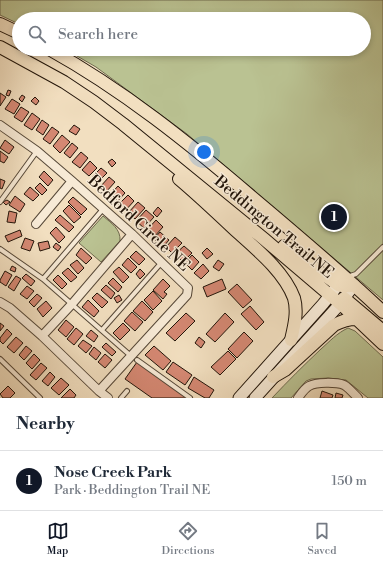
<!DOCTYPE html>
<html lang="en">
<head>
<meta charset="utf-8">
<style>
	:root { --surface:#fff; --page:#f6f6f7; --text:#1f2937; --muted:#747a83; --line:#e0e1e3; --accent:#111827 }
	body { margin:0; font-family:"Libre Bodoni",serif; background:var(--page); color:var(--text) }
	.you { position:absolute; left:204px; top:152px; width:14px; height:14px; margin:-10px; border:3px solid #fff; border-radius:50%; background:#1a73e8; box-shadow:0 0 0 6px #1a73e833 }
	.badge { display:grid; place-items:center; width:26px; height:26px; border-radius:50%; background:var(--accent); color:#fff; font-size:13px; font-weight:700 }
	.pin { position:absolute; translate:-50% -50%; border:2px solid #fff; box-shadow:0 1px 4px #0006 }
	.list { margin:0; padding:0; list-style:none }
	h2 { display:flex; justify-content:space-between; align-items:center; height:52px; margin:0; padding:0 16px; font-size:17px }
	h2 small { font-size:13px; font-weight:400; color:var(--muted) }
	.list li { display:grid; grid-template-columns:26px 1fr auto; gap:12px; align-items:center; box-sizing:border-box; height:60px; padding:0 16px; border-top:1px solid var(--line) }
	.list b { display:block; font-size:15px; white-space:nowrap }
	.list p { margin:0; font-size:13px; white-space:nowrap; color:var(--muted) }
	.list em { font-size:13px; font-style:normal; color:var(--muted) }
	.icon { flex:none; width:22px; height:22px; fill:none; stroke:currentColor; stroke-width:2; stroke-linecap:round; stroke-linejoin:round }
	.map { position:relative; flex:none; width:383px; height:398px; overflow:hidden }
	.search { position:absolute; background:var(--surface); box-shadow:0 2px 6px #0003; left:12px; right:12px; top:12px; height:44px; display:flex; align-items:center; gap:10px; box-sizing:border-box; padding:0 14px; border-radius:22px; color:var(--muted); font-size:15px }
	.sheet { height:112px; background:var(--surface) }
	nav { display:flex; justify-content:space-around; align-items:center; box-sizing:border-box; height:56px; border-top:1px solid var(--line); background:var(--surface); font-size:11px; color:var(--muted) }
	nav a { display:grid; justify-items:center; gap:2px }
	nav .on { color:var(--accent) }
	.map>svg:first-child { display:block }
</style>
</head>
<body>
<div class="map">
<svg width="383" height="398" viewBox="0 0 383 398">
	<rect width="100%" height="100%" fill="#f2dfc0"/>
	<filter id="stains"><feTurbulence type="fractalNoise" baseFrequency=".005" numOctaves="4"/><feColorMatrix values="0 0 0 0 .2 0 0 0 0 .09 0 0 0 0 .02 0 0 0 .5 -.17"/></filter>
	<radialGradient id="worn" r=".72"><stop offset=".6" stop-color="#630" stop-opacity="0"/><stop offset="1" stop-color="#630" stop-opacity=".3"/></radialGradient>
	<!-- green -->
	<path fill="#bac292" stroke="#6e6b4e" d="M0,0h383v300l-196,-166 -91,-67 -31,-18h299v-30h-345v5l-19,-9z
		M103,216c8,7 18,13 17,25l-19,21 -22,-19z
		M348,328l7,3 28,26v41h-15l-22,-18 -18,-2 -17,1 -5,2 -15,17h-19c16,-17 32,-33 49,-49 8,-7 16,-16 27,-21z"/>
	<!-- building -->
	<path fill="#d58873" stroke="#211409" d="M8,90l3,1 -2,5 -3,-1z
		M0,93l6,4 -6,9z
		M22,95l3,2 -3,5 -3,-3z
		M35,97l4,4 -3,4 -5,-4z
		M12,99l8,5 -6,10 -9,-5z
		M21,107l8,5 -7,10 -8,-5z
		M32,113l8,6 -8,11 -8,-5z
		M42,120l7,5 -6,10 -7,-5z
		M74,125l6,4 -4,6 -7,-4z
		M52,127l7,5 -9,12 -7,-5z
		M62,135l8,7 -10,11 -7,-7z
		M5,140l9,7 -5,7 -9,-6z
		M72,143l6,5 -8,10 -6,-5z
		M0,151l8,6 -4,6 -4,-2z
		M81,152l7,6 -8,10 -8,-6z
		M112,159l4,4 -4,4 -4,-5z
		M90,161l7,7 -8,8 -7,-6z
		M101,168l6,5 -9,9 -6,-5z
		M44,171l9,9 -5,6 -9,-9z
		M109,177l6,5 -9,10 -6,-5z
		M0,179l5,2 -3,8 -2,-1z
		M40,183l7,7 -5,5 -7,-7z
		M118,186l7,7 -9,10 -8,-6z
		M30,187l9,8 -6,6 -9,-7z
		M128,195l6,6 -9,10 -7,-6z
		M15,196l10,8 -5,8 -11,-7z
		M73,197l14,12 -6,6 -13,-13z
		M7,200l3,2 -4,3 -3,-3z
		M138,202l7,6 -10,11 -7,-6z
		M69,205l12,12 -7,6 -11,-12z
		M158,207l4,4 -5,6 -4,-4z
		M146,210l8,7 -10,11 -8,-7z
		M9,211l8,2 -2,10 -8,-1z
		M60,215l14,12 -5,5 -14,-12z
		M156,220l7,7 -9,10 -7,-7z
		M56,227l9,10 -6,6 -9,-10z
		M20,230l2,6 -14,6 -3,-6z
		M160,232l9,8 -6,7 -9,-8z
		M175,237l7,6 -10,10 -6,-6z
		M25,238l9,3 -4,10 -9,-3z
		M48,241l2,7 -10,3 -2,-8z
		M56,243l5,4 -3,4 -5,-4z
		M184,246l8,7 -9,9 -8,-8z
		M81,248l11,10 -6,6 -10,-9z
		M207,248l6,6 -6,5 -5,-6z
		M136,251l9,8 -6,6 -9,-8z
		M192,255l7,7 -7,8 -7,-7z
		M128,258l9,9 -6,6 -9,-8z
		M77,260l7,8 -6,6 -8,-9z
		M218,260l6,4 -5,7 -6,-4z
		M203,264l6,7 -8,8 -7,-6z
		M12,266l4,2 -1,4 -5,-2z
		M119,267l10,10 -6,6 -10,-11z
		M68,268l9,9 -6,5 -9,-9z
		M140,269l5,5 -5,5 -4,-5z
		M5,271l7,4 -6,11 -6,-4v-2z
		M26,274l9,7 -4,5 -9,-8z
		M58,275l9,9 -5,5 -9,-9z
		M16,276l5,3 -7,12 -6,-4z
		M113,278l9,9 -4,5 -10,-9z
		M163,279l7,7 -6,6 3,2 -4,5 -10,-9z
		M222,279l4,10 -19,8 -4,-10z
		M237,284l15,16 -9,8 -15,-16z
		M106,285l9,8 -4,6 -10,-9z
		M27,286l7,5 -7,8 -7,-5z
		M153,291l9,10 -9,9 -9,-10z
		M97,293l11,9 -6,6 -10,-10z
		M37,294l5,4 -8,9 -5,-5z
		M119,295l3,5 -5,3 -3,-5z
		M88,300l11,11 -5,6 -12,-10z
		M46,301l6,7 -9,9 -6,-8z
		M142,301l11,11 -8,9 -12,-10z
		M250,306l14,16 -8,8 -15,-16z
		M132,312l11,10 -8,9 -11,-10z
		M186,313l9,8 -20,20 -9,-8z
		M225,313l9,9 -19,20 -9,-8z
		M66,320l8,7 -8,10 -8,-7z
		M0,323l4,3 -4,5z
		M123,323l7,7 -10,10 -7,-7z
		M76,328l7,6 -9,11 -7,-6z
		M7,329l5,5 -9,10 -3,-3v-3z
		M91,330l7,6 -4,6 -8,-6z
		M244,332l9,9 -16,17 -9,-9z
		M16,337l7,6 -9,10 -7,-6z
		M199,337l6,5 -4,6 -6,-5z
		M83,340l9,6 -6,7 -8,-7z
		M106,343l10,9 -4,4 -10,-9z
		M26,346l6,5 -8,9 -5,-5z
		M154,346l17,15 -8,9 -18,-15z
		M94,347l7,6 -5,7 -7,-6z
		M228,351l8,8 -16,16 -9,-8z
		M34,354l6,6 -8,9 -6,-6z
		M105,354l7,6 -7,8 -7,-6z
		M137,362l51,36h-36l-27,-19z
		M173,362l19,13 -7,10 -19,-13z
		M41,363l6,5 -11,12 -6,-5z
		M50,372l5,5 -7,9 -6,-5z
		M194,377l20,13 -5,8h-4l-17,-10z
		M61,378l8,7 -10,10 -8,-7z
		M8,386l7,7 -5,5h-7l-3,-4z
		M70,389l6,6 -2,3h-13z
		M322,391l11,4 -1,3h-12z
		M336,393l7,2 -1,3h-7z"/>
	<g fill="none" stroke-linecap="round" stroke-linejoin="round">
		<defs>
			<path id="lane" d="M0,202l37,-51
				M0,249l43,30 88,77
				M347,277l9,-3 27,-27
				M43,279l61,-71
				M102,330l60,-68
				M0,359l40,39
				M137,360l53,38
				M121,398l6,-7"/>
			<path id="street" d="M0,125l37,26 35,30 60,53 56,54 -1,7 -88,96
				M36,224l36,-43
				M0,302l10,6 32,28 57,55 9,7
				M42,336l30,-32 60,-70
				M298,398c3,-4 6,-9 11,-12 7,-4 27,-4 35,-1 5,3 10,9 14,13"/>
			<path id="secondary" d="M239,398l84,-94 12,-15
				M255,398l85,-94 14,-19"/>
			<path id="primary" d="M0,24l19,9
				M0,47l64,35 30,20 29,22 141,115 81,69 38,36
				M49,49c74,41 140,94 204,149 44,37 88,74 130,114
				M179,179c19,16 37,33 55,50 21,19 50,42 60,69 4,14 0,29 -3,42
				M284,246l54,39c6,2 10,2 16,0
				M344,298l39,33
				M273,377l12,-7 49,-45c8,-4 13,-6 22,-6"/>
		</defs>
		<!-- lane casing -->
		<use href="#lane" stroke="#554737" stroke-width="6"/>
		<!-- street casing -->
		<use href="#street" stroke="#554737" stroke-width="10"/>
		<!-- secondary casing -->
		<use href="#secondary" stroke="#211409" stroke-width="13"/>
		<!-- primary casing -->
		<use href="#primary" stroke="#211409" stroke-width="14"/>
		<!-- lane -->
		<use href="#lane" stroke="#f7ead6" stroke-width="4"/>
		<!-- street -->
		<use href="#street" stroke="#f7ead6" stroke-width="8"/>
		<!-- secondary -->
		<use href="#secondary" stroke="#f7ead6" stroke-width="11"/>
		<!-- primary -->
		<use href="#primary" stroke="#f2dfc0" stroke-width="12"/>
	</g>
	<g text-anchor="middle" dominant-baseline="central" stroke-width="3" stroke-linejoin="round" paint-order="stroke">
		<!-- street labels -->
		<g font-size="16" fill="#211409" stroke="#f7ead6">
			<text transform="translate(139 223) rotate(43)">Bedford Circle NE</text>
			<text transform="translate(274 227) rotate(40)">Beddington Trail NE</text>
		</g>
	</g>
	<rect width="100%" height="100%" filter="url(#stains)"/>
	<rect width="100%" height="100%" fill="url(#worn)"/>
</svg>
<div class="you"></div>
<div class="pin badge" style="left:334px;top:217px">1</div>
<div class="search"><svg class="icon" aria-label="search" viewBox="0 0 24 24"><circle cx="10" cy="10" r="6"/><path d="M15 15l6 6"/></svg>Search here</div>
</div>
<section class="sheet">
<h2>Nearby<small></small></h2>
<ul class="list">
<li><span class="badge">1</span><div><b>Nose Creek Park</b><p>Park · Beddington Trail NE</p></div><em>150 m</em></li>
</ul>
</section>
<nav>
<a class="on"><svg class="icon" aria-label="map" viewBox="0 0 24 24"><path d="M3 6l6-2 6 2 6-2v14l-6 2-6-2-6 2zM9 4v14M15 6v14"/></svg>Map</a>
<a><svg class="icon" aria-label="directions" viewBox="0 0 24 24"><path d="M12 3l9 9-9 9-9-9zM9 14v-3h6M13 9l2 2-2 2"/></svg>Directions</a>
<a><svg class="icon" aria-label="saved" viewBox="0 0 24 24"><path d="M7 4h10v16l-5-4-5 4z"/></svg>Saved</a>
</nav>
</body>
</html>
